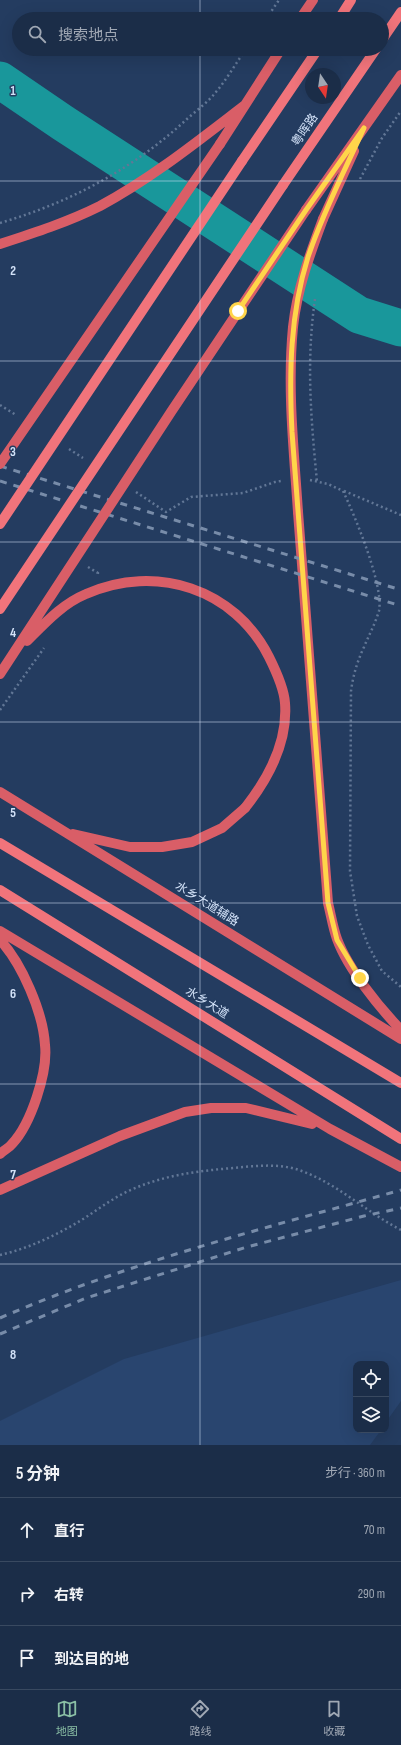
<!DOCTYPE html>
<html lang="zh">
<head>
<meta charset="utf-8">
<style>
	:root { --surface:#1b2d48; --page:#283952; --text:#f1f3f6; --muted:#a0a8b4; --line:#394960; --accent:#8abfa5 }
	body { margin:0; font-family:"Sofia Sans Condensed","Noto Sans SC",sans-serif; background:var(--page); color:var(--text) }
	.controls { position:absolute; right:12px; bottom:12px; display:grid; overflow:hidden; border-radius:8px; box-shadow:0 4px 16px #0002 }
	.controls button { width:36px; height:36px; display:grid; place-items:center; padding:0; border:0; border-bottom:1px solid var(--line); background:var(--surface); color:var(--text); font:20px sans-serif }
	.compass { position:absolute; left:305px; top:68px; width:36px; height:36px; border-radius:50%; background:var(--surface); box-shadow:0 4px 16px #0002; rotate:167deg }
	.stop { position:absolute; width:12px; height:12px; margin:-9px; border:3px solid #ffd54a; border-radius:50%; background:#fff }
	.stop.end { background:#ffd54a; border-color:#fff; box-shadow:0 1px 4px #0008 }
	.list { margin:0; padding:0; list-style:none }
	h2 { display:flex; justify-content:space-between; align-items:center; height:52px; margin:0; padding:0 16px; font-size:17px }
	h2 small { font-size:13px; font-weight:400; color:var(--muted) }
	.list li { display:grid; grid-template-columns:26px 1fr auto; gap:12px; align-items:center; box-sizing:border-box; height:64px; padding:0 16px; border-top:1px solid var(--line) }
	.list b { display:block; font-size:15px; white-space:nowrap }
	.list em { font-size:13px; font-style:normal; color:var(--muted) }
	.icon { flex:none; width:22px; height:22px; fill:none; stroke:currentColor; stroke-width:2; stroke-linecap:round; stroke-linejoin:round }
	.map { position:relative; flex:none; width:401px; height:1445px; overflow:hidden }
	.search { position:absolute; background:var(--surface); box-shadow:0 4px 16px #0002; left:12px; right:12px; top:12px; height:44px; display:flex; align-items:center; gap:10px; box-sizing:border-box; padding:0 14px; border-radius:22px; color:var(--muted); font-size:15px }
	.sheet { height:244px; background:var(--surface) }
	nav { display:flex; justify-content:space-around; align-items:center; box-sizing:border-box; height:56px; border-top:1px solid var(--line); background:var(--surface); font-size:11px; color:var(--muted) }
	nav a { display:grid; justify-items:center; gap:2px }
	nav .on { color:var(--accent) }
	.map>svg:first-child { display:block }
</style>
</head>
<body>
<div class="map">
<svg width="401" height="1445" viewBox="0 0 401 1445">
	<rect width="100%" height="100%" fill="#243c60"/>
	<!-- built -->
	<path fill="#29456f" d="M401,1280v121l-15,21v-58h-30v66h25l-11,15h-370v-24l124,-62z"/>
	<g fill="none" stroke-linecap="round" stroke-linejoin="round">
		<!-- river -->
		<path stroke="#19979b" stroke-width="37" d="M0,80l63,43 296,192 42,13"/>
		<!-- path -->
		<path stroke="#627796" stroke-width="2.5" stroke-dasharray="2 3" stroke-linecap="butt" d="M266,19l13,-19
			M360,179l22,-41 19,-27
			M0,223c71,-21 133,-54 187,-104 10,-9 21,-17 29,-27 11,-13 20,-29 30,-43
			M315,299c-9,63 -4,120 2,183
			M0,405l16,10
			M69,449l14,9
			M310,480l18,4 15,7c12,25 41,95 36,120 -4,13 -10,24 -15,36 -7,15 -11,29 -13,44l-1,180 7,45 11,29 14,26 19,16
			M344,491l57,24
			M136,492l30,20 25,-15 52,-4 32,-11 6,-1
			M88,567l10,6 -2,1
			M0,710l44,-62
			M0,1255c26,-6 50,-17 73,-30 20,-11 38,-27 60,-36 32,-14 65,-18 100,-21 22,-2 45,-5 66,2 38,13 67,42 102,60"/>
		<!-- secondary -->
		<path stroke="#d95e67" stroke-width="10" d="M300,19l13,-19
			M220,144l61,-95
			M306,210l95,-135
			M323,219l31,-68
			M0,244c34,-11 68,-22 100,-38 52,-28 98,-65 145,-101
			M298,512l30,391c3,12 5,25 9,36 11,30 42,68 64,91
			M0,792l401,247
			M73,834l57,13h32l30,-5 30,-14 23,-20
			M0,931l330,198 71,38
			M0,940c22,24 43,72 45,105 3,27 -14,79 -33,99 -3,4 -8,6 -12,10
			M0,1190l120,-54 65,-24 26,-4h35l66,16"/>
		<!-- primary -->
		<path stroke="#f1747b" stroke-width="10" d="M339,19l12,-19
			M382,40l19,-28
			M242,161l76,-112
			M283,185l93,-136
			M0,843l401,240
			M0,890l401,249"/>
		<!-- rail -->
		<path stroke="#788ca9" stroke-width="3" stroke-dasharray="7 7" stroke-linecap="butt" d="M0,466l401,124
			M0,481l401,125
			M0,1318c129,-56 266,-90 401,-128
			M0,1334l86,-36 161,-51 117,-31 37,-8"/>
		<!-- secondary-bridge -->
		<path stroke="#d95e67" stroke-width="10" d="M0,464l220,-320
			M298,512c-4,-61 -11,-123 -5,-185 4,-38 17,-73 30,-108
			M27,641c18,-18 35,-37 59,-47 70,-31 149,-5 183,63 7,14 15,31 16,46 3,39 -17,76 -40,105
			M0,674l171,-262 135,-202"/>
		<!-- primary-bridge -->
		<path stroke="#f1747b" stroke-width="10" d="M0,524l242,-363
			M0,609l283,-424"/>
	</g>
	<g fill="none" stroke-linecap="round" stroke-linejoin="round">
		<!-- route -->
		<path stroke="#ffd54a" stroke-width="5" d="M238,311l68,-101 58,-82c-19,42 -41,84 -56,129 -18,57 -19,116 -16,175l36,471 9,37 23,38"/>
	</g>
	<!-- grid -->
	<path fill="none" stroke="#d3e2f8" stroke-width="1" stroke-opacity="0.55" d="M200,0v19M200,49v1396M0,181h401M0,361h401M0,542h401M0,722h401M0,903h401M0,1084h401M0,1264h401"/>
	<g text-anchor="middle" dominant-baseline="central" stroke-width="3" stroke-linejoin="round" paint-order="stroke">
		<!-- street labels -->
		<g font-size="12" fill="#d3e2f8" stroke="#243c60">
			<text transform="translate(305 130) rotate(-56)">粤晖路</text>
			<text transform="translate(207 904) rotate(32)">水乡大道辅路</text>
			<text transform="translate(207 1003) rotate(32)">水乡大道</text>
		</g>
	</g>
	<g font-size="13" text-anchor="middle" font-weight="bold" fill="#d3e2f8" stroke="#243c60" stroke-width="3" stroke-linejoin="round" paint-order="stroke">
		<text x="13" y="95">1</text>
		<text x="13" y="275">2</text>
		<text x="13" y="456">3</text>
		<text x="13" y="637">4</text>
		<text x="13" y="817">5</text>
		<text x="13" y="998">6</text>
		<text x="13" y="1179">7</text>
		<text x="13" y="1359">8</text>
	</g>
</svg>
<div class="controls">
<button><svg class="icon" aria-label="locate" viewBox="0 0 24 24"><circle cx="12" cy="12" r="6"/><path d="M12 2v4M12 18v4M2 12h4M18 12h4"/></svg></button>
<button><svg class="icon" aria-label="layers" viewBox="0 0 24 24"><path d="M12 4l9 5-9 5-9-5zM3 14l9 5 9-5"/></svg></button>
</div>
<svg class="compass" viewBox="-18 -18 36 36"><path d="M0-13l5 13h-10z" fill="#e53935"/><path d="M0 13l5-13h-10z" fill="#a0a8b4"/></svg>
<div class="stop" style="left:238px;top:311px"></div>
<div class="stop end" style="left:360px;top:978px"></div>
<div class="search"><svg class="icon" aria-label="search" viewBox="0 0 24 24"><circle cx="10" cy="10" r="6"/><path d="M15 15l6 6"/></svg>搜索地点</div>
</div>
<section class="sheet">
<h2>5 分钟<small>步行 · 360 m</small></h2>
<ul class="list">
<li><svg class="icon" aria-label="ahead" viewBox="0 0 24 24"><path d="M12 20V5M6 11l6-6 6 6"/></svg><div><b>直行</b></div><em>70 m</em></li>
<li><svg class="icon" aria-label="right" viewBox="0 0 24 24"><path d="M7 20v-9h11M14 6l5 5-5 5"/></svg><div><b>右转</b></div><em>290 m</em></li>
<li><svg class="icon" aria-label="arrive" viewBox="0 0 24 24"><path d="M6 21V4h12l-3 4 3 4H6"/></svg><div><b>到达目的地</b></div></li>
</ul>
</section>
<nav>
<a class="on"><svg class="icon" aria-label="map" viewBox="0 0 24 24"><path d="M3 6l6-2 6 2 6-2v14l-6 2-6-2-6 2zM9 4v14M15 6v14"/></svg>地图</a>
<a><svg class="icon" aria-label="directions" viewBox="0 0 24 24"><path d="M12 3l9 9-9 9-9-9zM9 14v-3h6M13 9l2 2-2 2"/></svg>路线</a>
<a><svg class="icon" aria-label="saved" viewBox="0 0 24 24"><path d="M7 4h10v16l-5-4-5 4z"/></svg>收藏</a>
</nav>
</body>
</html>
